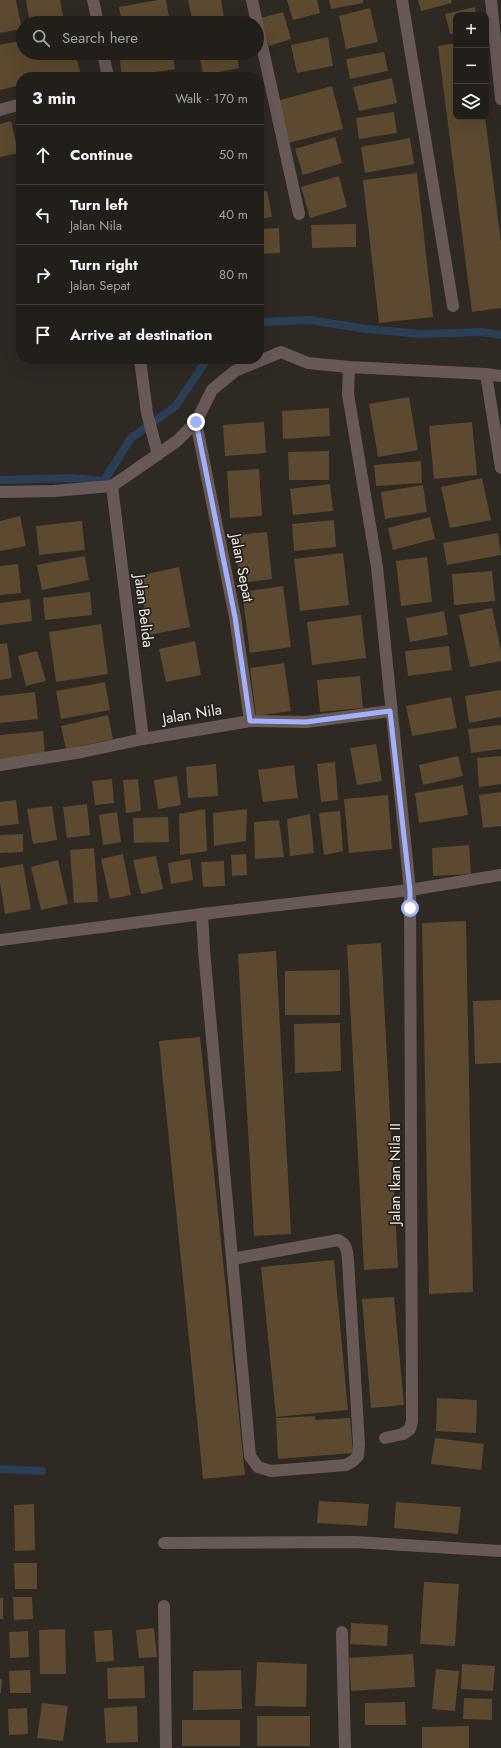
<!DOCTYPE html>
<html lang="en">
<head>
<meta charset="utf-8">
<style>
	:root { --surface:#221f1a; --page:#2e2c27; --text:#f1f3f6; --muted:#a2a2a2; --line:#3f3d39 }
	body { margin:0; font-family:Jost,sans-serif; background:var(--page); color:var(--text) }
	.controls { position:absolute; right:12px; top:12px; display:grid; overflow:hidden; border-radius:8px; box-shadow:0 4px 16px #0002 }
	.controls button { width:36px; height:36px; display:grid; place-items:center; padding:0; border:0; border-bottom:1px solid var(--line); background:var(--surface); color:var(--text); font:20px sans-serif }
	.stop { position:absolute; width:12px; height:12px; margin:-9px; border:3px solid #a1b2fd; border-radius:50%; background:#fff }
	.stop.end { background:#a1b2fd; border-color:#fff; box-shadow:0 1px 4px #0008 }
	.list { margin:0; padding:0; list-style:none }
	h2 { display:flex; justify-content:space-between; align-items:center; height:52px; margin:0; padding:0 16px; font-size:17px }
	h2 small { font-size:13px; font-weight:400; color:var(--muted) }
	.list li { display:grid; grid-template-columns:26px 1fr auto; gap:12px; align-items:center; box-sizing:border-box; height:60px; padding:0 16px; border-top:1px solid var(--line) }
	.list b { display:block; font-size:15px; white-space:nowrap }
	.list p { margin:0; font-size:13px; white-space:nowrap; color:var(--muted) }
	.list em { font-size:13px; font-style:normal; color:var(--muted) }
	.icon { flex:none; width:22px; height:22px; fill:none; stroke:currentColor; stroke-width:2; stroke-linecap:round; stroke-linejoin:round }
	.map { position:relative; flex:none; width:501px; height:1748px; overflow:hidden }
	.search { position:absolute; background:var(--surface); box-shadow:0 4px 16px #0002; left:16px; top:16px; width:248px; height:44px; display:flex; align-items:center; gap:10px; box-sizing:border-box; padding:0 14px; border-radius:22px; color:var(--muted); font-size:15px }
	.panel { position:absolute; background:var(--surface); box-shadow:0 4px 16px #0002; left:16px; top:72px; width:248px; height:292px; border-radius:16px }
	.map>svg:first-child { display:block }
</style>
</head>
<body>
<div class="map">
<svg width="501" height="1748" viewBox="0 0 501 1748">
	<rect width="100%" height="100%" fill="#2e2923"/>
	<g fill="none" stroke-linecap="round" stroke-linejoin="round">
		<!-- stream -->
		<path stroke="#2a3f56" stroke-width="8" d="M259,322l51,-2 56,9 55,5 61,-2 19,3
			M0,480l73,-2 31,3 27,-43 45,-32 31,-47
			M0,1469l42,2"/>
	</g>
	<!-- building -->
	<path fill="#5c492f" d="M0,0h16l6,29 -22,4z
		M26,0h34l4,20 -14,3h-20z
		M158,0h8l4,23h-48l-3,-16z
		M188,0h33l4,23h-32z
		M287,0h30l3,13 -27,7z
		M329,0h34v3l-32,6z
		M418,0h33l1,3 -31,8z
		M475,7l1,8h-20v18l-6,1 -5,-20z
		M370,8l8,34 -32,7 -7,-33z
		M283,12l8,27 -22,7 -8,-28z
		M328,37l5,29 -36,7 -6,-28z
		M23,40v13h52l5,19 -23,5h-36v8l-21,5v-45z
		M456,43v74h29l16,125v66l-29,4 -34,-266z
		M384,52l4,19 -38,8 -4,-20z
		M119,53h53l3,16 -53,8z
		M199,53h37l3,15 -36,7z
		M392,78l5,25 -38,8 -6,-24z
		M332,86l11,43 -55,14 -11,-42z
		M394,112l3,21 -38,6 -3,-21z
		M11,121l7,32 -18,4v-33z
		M335,137l7,26 -39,12 -8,-26z
		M410,138l4,26 -49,9 -4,-26z
		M417,173l16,144 -54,6 -16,-143z
		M339,176l8,31 -37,11 -9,-31z
		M267,191l5,26 -13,2v-27z
		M356,224v23l-44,1 -1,-23z
		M279,228l1,25 -21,1v-25z
		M409,397l9,53 -40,7 -9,-53z
		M329,408l1,28 -47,3 -1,-28z
		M264,422l2,31 -41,3 -2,-31z
		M472,422l5,53 -43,4 -5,-53z
		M329,451v29h-40l-1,-28z
		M421,461l1,22 -46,3 -2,-21z
		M259,469l3,47 -32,2 -3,-47z
		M482,478l9,42 -41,8 -9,-41z
		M330,484l3,27 -40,4 -3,-26z
		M423,485l4,27 -42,7 -4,-27z
		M20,516l6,30 -26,5v-30z
		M430,517l5,22 -42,11 -5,-22z
		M334,520l2,27 -42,4 -2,-27z
		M82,521l3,29 -46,5 -3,-29z
		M267,532l5,47 -33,4 -4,-48z
		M498,533l3,22 -54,10 -4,-22z
		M343,553l6,52 -49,6 -6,-52z
		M85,556l4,24 -47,10 -5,-25z
		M427,557l5,45 -31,4 -5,-45z
		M18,564l3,29 -21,2v-29z
		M179,567l11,60 -41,8 -11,-59z
		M492,571l3,30 -41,4 -2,-31z
		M283,586l8,61 -41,6 -8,-61z
		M90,592l2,23 -47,5 -2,-22z
		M30,599l2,22 -32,4v-22z
		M492,608l9,43v10l-31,6 -11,-52z
		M444,611l4,24 -38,7 -4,-24z
		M361,615l5,43 -54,7 -5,-43z
		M101,624l7,50 -52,8 -7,-50z
		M195,641l6,34 -35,7 -7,-33z
		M7,643l5,35 -12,2v-36z
		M449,646l3,24 -44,6 -3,-25z
		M37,651l9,30 -20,5 -8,-30z
		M284,663l7,48 -35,5 -6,-48z
		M360,676l3,32 -43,4 -3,-32z
		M105,682l5,28 -49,9 -5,-28z
		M501,690v27l-32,6 -4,-27z
		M35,692l3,27 -38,4v-27z
		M451,697l6,31 -45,8 -6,-30z
		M108,715l5,24 -47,10 -5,-23z
		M501,725v24l-30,4 -3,-24z
		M43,731l2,25 -45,4v-25z
		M376,744l6,37 -25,4 -7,-37z
		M458,756l5,20 -40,9 -4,-20z
		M501,756v28l-22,3 -2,-29z
		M335,762l3,38 -17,2 -4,-38z
		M216,764l2,32 -30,2 -2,-31z
		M294,765l4,33 -35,4 -5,-32z
		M177,776l4,29 -23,4 -4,-29z
		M112,779l2,24 -19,2 -3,-24z
		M138,779l3,32 -15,2 -3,-33z
		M463,785l5,30 -49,8 -4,-30z
		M501,792v34l-18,2 -4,-33z
		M388,795l4,54 -43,4 -5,-54z
		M16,800l3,24 -19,2v-24z
		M87,804l3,31 -23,3 -4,-31z
		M52,806l5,34 -24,4 -6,-35z
		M205,809l2,42 -27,4 -1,-41z
		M247,809l-1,32 -32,5 -1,-33z
		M340,811l3,40 -19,4 -5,-42z
		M117,812l4,30 -18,3 -4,-30z
		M310,814l4,39 -24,3 -3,-37z
		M168,817l1,25 -35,1 -1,-25z
		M279,820l5,37 -29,2 -1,-37z
		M23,834v18l-23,1v-18z
		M469,845l2,29 -38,2 -1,-28z
		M94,848l4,54 -24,1 -4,-53z
		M123,854l8,41 -21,4 -9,-40z
		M246,854l1,21 -15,1 -1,-21z
		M156,856l7,33 -22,5 -8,-34z
		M190,859l3,21 -22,4 -3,-21z
		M58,860l10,44 -27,6 -10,-43z
		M224,861l1,25 -22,1 -2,-25z
		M23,864l8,45 -26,5 -5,-31v-15z
		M466,921l7,371 -44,2 -7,-371z
		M381,943l17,325 -34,2 -17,-325z
		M276,951l15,283 -37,2 -16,-282z
		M340,970v45h-55v-44z
		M501,1000v63l-26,1 -2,-63z
		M340,1023l1,48 -46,2 -1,-49z
		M200,1037l45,438 -42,4 -44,-438z
		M334,1260l14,150 -72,7 -15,-150z
		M394,1297l10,108 -33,3 -9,-109z
		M437,1398l40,2 -1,33 -40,-2z
		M315,1416v4l35,-2 3,35 -75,6 -2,-41z
		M435,1438l49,6 -3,26 -50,-6z
		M319,1501l50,3 -2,22 -50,-3z
		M396,1502l65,5 -3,27 -64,-6z
		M34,1504l1,46 -20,1 -1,-46z
		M14,1563h23v26h-22z
		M424,1582l35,2 -4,62 -35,-2z
		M13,1597h19l1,22 -19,1z
		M0,1598h3v21h-3z
		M351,1623l37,2 -1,21 -37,-2z
		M154,1628l3,29 -18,1 -3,-28z
		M65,1629l1,45h-26l-1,-44z
		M112,1630l2,31 -18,1 -2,-31z
		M28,1631l1,26 -19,1 -1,-26z
		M413,1654l2,33 -64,4 -2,-33z
		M257,1662l50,2 -1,43 -51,-1z
		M462,1664l33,2 -2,25 -32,-2z
		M144,1666l1,32 -37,1 -1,-31z
		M436,1669l23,2 -4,40 -23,-2z
		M30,1670l1,23h-21l-1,-22z
		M241,1670l1,39 -49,1v-39z
		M0,1679h2l-1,14h-1z
		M464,1698l28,1v21l-29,-1z
		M405,1702l1,23h-41v-22z
		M42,1703l26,3 -5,35 -26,-3z
		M137,1706l1,36 -32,1 -2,-35z
		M27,1708l1,26 -19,1 -1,-26z
		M257,1716h53v30h-53z
		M182,1720h58v26h-58z
		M469,1726v22h-47v-21z"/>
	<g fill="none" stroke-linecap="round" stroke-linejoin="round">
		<!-- street -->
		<path stroke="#685956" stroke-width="12" d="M93,0l5,23
			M252,0l47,214
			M402,0l51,306
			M491,0l10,99
			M103,53l5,24
			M0,110l21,-6
			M140,359l7,54 11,42
			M349,367l-1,27 29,173 33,323 2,531 -2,8 -7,5 -18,4
			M486,374l15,94
			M196,422l39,195 15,104
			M112,486l31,253
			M0,492l54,-1 58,-5 65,-45 19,-19 16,-32 23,-19 46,-19 27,11 41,4 137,7 15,2
			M0,765l82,-13 61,-13 107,-18 56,1 84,-11
			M202,914l2,36 46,506 8,11 13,4 75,-6 7,-4 5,-5 1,-12 -11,-184c-1,-9 -1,-16 -10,-20l-106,19
			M0,940l202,-26 208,-24 91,-15
			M164,1543l191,-1 146,9
			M164,1606l2,142
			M342,1632l3,116"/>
	</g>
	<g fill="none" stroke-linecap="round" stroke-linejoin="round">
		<!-- route -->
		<path stroke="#a1b2fd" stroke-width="5" d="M196,422l39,195 15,104 56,1 84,-11 20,179v18"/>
	</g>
	<g text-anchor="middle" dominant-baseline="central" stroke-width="3.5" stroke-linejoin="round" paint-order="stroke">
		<!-- street labels -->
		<g font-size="15" fill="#efece8" stroke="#24201a">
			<text transform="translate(242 568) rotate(79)">Jalan Sepat</text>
			<text transform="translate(144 611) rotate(83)">Jalan Belida</text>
			<text transform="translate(192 714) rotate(-9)">Jalan Nila</text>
			<text transform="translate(395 1174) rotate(-90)">Jalan Ikan Nila II</text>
		</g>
	</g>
</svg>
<div class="controls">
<button>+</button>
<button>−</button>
<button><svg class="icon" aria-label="layers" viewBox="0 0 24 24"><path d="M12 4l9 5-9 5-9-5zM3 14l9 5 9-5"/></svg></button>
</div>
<div class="stop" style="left:410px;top:908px"></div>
<div class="stop end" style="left:196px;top:422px"></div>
<div class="search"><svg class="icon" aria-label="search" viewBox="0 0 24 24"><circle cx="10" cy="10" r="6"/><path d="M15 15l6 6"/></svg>Search here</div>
<section class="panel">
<h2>3 min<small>Walk · 170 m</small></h2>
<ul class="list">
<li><svg class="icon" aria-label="ahead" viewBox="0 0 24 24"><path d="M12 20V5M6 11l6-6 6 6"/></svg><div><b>Continue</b></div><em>50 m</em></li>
<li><svg class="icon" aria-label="left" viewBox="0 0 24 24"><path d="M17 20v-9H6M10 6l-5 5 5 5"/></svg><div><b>Turn left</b><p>Jalan Nila</p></div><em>40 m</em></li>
<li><svg class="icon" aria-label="right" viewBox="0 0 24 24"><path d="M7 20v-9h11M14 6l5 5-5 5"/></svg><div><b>Turn right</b><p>Jalan Sepat</p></div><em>80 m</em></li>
<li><svg class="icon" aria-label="arrive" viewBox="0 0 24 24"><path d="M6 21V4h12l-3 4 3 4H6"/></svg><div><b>Arrive at destination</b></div></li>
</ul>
</section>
</div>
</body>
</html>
